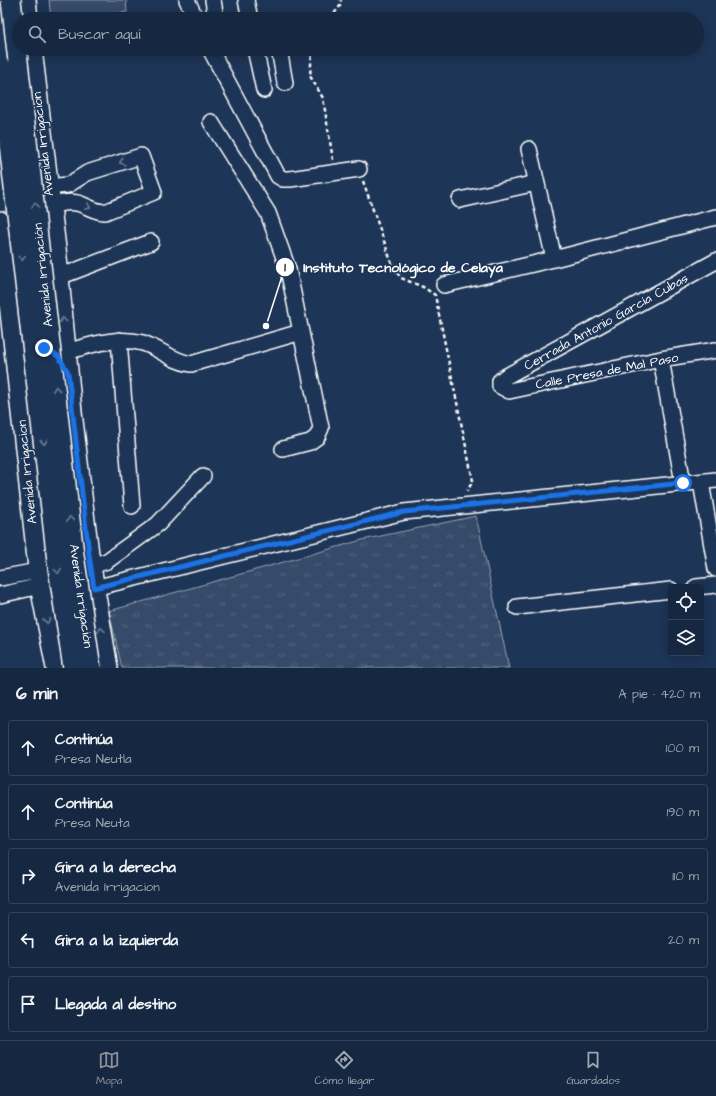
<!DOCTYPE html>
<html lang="es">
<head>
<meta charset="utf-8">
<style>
	:root { --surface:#162841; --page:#23344c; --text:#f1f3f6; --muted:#9ea6b1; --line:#35445a; --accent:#8c9099 }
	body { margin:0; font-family:"Architects Daughter",sans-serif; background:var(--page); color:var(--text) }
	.controls { position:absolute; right:12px; bottom:12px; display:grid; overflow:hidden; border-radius:4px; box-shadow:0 2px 10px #0003 }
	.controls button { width:36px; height:36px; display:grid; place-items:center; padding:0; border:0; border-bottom:1px solid var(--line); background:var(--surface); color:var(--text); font:20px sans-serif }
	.stop { position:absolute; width:12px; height:12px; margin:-9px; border:3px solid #1a73e8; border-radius:50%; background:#fff }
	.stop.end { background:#1a73e8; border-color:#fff; box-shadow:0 1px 4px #0008 }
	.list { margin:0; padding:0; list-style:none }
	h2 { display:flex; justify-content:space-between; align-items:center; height:52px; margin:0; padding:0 16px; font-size:17px }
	h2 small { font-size:13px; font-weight:400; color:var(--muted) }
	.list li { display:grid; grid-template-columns:26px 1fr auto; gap:12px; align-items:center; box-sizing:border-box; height:56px; margin:0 8px 8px; padding:0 8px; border:1px solid var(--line); border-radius:4px }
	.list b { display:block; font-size:15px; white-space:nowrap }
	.list p { margin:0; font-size:13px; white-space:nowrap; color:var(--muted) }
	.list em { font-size:13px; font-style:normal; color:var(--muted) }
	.icon { flex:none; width:22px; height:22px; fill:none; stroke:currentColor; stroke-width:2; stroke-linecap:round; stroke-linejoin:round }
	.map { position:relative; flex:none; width:716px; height:668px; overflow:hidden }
	.search { position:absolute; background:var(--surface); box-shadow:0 2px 10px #0003; left:12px; right:12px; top:12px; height:44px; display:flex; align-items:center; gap:10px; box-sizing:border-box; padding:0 14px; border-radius:22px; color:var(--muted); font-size:15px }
	.sheet { height:372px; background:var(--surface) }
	nav { display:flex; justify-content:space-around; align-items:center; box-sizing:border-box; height:56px; border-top:1px solid var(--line); background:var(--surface); font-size:11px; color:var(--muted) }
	nav a { display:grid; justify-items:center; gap:2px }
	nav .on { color:var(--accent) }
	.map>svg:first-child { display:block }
</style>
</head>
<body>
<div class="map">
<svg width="716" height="668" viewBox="0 0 716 668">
	<defs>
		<pattern id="park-tufts" width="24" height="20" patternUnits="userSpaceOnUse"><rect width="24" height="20" fill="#364b69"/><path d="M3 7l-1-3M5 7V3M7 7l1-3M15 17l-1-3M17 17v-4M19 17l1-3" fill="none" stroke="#546680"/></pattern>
	</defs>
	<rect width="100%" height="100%" fill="#1d3557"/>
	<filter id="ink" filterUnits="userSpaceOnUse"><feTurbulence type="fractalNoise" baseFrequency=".025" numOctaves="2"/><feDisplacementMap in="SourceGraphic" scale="8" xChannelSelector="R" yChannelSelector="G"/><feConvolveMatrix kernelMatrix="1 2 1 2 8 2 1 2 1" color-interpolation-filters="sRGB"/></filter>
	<g filter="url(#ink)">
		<!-- grass -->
		<path fill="#364b69" stroke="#9aa5b4" d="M49,0h77l1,12 -53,7h-23z"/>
		<!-- park -->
		<path fill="url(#park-tufts)" stroke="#9aa5b4" d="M476,516l33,152h-387l-13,-57 253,-71z"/>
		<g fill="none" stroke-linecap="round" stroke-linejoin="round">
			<defs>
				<path id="minor" d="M187,0l9,19
					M213,0l3,19
					M246,0l4,19
					M210,49l68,127 5,3h7l69,-10
					M255,49l9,41
					M279,49l6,34
					M529,149l25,110
					M48,187l20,-2 19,-12 54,-17 13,36 -49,20c-9,0 -14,-4 -22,-7 -10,-5 -22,-2 -32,1
					M460,200l76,-17
					M716,261l-211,116 -5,4v5l9,5 152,-32 55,-9
					M59,277l92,-35
					M444,285l110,-26 162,-42
					M119,340l13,166
					M66,352c25,-7 51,-16 77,-9 18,6 28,18 48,21l110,-32 -13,-63 -20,-56 -57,-91
					M661,359l22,124
					M283,449l27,-7 7,-5 4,-9 -20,-96
					M701,482l15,87
					M91,566l16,-5 51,-37 45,-48
					M0,578l38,-7
					M696,587l20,-2
					M94,588l310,-76 312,-32
					M0,595l40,-9
					M517,607l154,-17"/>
				<path id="major" d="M26,0l2,19
					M32,49l25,208 15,155 17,142 19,114
					M0,221l40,365 16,82"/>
			</defs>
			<!-- minor casing -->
			<use href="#minor" stroke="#fff" stroke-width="18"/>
			<!-- major casing -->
			<use href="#major" stroke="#fff" stroke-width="22"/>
			<!-- path -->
			<path stroke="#fff" stroke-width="2.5" stroke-dasharray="4 3" stroke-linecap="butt" d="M330,19l10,-13 1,-6
				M314,49l-2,3 -2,24 13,22 10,62
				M363,181l30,86 8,11 22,9 12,8 38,186 -6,10"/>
			<!-- minor -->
			<use href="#minor" stroke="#1d3557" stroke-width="15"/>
			<!-- major -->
			<use href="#major" stroke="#1d3557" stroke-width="19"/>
			<defs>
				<path id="major-bridge" d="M11,0l63,555 17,113
					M0,66l57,495 16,107"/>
			</defs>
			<!-- major-bridge casing -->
			<use href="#major-bridge" stroke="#fff" stroke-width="22" stroke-linecap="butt"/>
			<!-- major-bridge -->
			<use href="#major-bridge" stroke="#1d3557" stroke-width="19"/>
		</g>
		<!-- one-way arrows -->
		<defs><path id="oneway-chevron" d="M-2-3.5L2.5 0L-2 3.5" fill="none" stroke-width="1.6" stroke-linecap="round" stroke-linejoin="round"/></defs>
		<g stroke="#6c7c92">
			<use href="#oneway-chevron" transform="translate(122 162) rotate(162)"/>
			<use href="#oneway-chevron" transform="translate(35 205) rotate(-96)"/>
			<use href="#oneway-chevron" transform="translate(88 207) rotate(27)"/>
			<use href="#oneway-chevron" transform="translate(22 258) rotate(83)"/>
			<use href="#oneway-chevron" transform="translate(63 320) rotate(-96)"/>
			<use href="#oneway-chevron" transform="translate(56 389) rotate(-96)"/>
			<use href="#oneway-chevron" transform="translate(44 442) rotate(84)"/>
			<use href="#oneway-chevron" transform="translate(70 519) rotate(-96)"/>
			<use href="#oneway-chevron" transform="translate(58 571) rotate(82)"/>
			<use href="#oneway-chevron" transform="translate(47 621) rotate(79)"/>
			<use href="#oneway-chevron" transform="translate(101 630) rotate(-99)"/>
		</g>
	</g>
	<g fill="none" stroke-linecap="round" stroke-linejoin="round" filter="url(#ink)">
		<!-- route -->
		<path stroke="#1a73e8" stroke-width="5" d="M44,348l14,8 10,16 21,182 5,34 310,-76 279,-29"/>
	</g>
	<g text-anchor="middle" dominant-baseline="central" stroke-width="3.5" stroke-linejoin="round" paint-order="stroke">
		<!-- street labels -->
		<g font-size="13" fill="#fff" stroke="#1d3557">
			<text transform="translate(43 144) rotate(-97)">Avenida Irrigacion</text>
			<text transform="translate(43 275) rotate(-96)">Avenida Irrigación</text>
			<text transform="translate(606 322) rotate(-29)">Cerrada Antonio García Cubas</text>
			<text transform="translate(607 371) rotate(-11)">Calle Presa de Mal Paso</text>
			<text transform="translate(27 472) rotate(-96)">Avenida Irrigacion</text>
			<text transform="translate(81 596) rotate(82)">Avenida Irrigación</text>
		</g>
	</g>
	<!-- callouts -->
	<path fill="none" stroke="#fff" stroke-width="1.5" d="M266 326L285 267"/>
	<g fill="#fff" stroke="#1d3557" stroke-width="1.5">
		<circle cx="266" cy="326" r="4"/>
		<circle cx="285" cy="267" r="10"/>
	</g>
	<g font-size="12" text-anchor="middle" font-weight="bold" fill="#111">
		<text x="285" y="271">1</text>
	</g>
	<g font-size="14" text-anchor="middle" font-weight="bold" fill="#fff" stroke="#1d3557" stroke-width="3.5" stroke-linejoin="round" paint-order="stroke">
		<text x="403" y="272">Instituto Tecnológico de Celaya</text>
	</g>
</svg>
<div class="controls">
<button><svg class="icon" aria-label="locate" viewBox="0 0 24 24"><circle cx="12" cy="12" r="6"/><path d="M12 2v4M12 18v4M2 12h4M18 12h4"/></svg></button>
<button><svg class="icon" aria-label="layers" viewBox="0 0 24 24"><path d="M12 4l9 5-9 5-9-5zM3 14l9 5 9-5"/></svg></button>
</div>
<div class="stop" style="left:683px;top:483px"></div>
<div class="stop end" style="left:44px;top:348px"></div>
<div class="search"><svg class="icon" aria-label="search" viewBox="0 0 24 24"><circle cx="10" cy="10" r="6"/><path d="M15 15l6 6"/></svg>Buscar aquí</div>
</div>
<section class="sheet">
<h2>6 min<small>A pie · 420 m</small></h2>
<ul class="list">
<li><svg class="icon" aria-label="ahead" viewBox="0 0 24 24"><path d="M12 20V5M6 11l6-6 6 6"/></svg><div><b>Continúa</b><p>Presa Neutla</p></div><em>100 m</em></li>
<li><svg class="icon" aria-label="ahead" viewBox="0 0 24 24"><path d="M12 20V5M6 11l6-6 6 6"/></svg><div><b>Continúa</b><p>Presa Neuta</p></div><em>190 m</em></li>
<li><svg class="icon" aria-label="right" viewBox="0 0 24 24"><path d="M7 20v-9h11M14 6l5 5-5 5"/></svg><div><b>Gira a la derecha</b><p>Avenida Irrigacion</p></div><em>110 m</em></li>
<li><svg class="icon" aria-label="left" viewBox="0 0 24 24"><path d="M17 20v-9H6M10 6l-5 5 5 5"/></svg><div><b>Gira a la izquierda</b></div><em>20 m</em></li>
<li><svg class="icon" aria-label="arrive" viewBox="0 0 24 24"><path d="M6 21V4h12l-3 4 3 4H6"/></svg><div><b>Llegada al destino</b></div></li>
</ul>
</section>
<nav>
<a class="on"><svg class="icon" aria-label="map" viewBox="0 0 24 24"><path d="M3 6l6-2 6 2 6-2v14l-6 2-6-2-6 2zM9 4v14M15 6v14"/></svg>Mapa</a>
<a><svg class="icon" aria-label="directions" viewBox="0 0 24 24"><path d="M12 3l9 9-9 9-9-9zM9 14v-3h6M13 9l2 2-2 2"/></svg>Cómo llegar</a>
<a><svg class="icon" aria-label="saved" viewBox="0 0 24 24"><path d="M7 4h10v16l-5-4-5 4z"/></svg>Guardados</a>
</nav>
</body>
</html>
